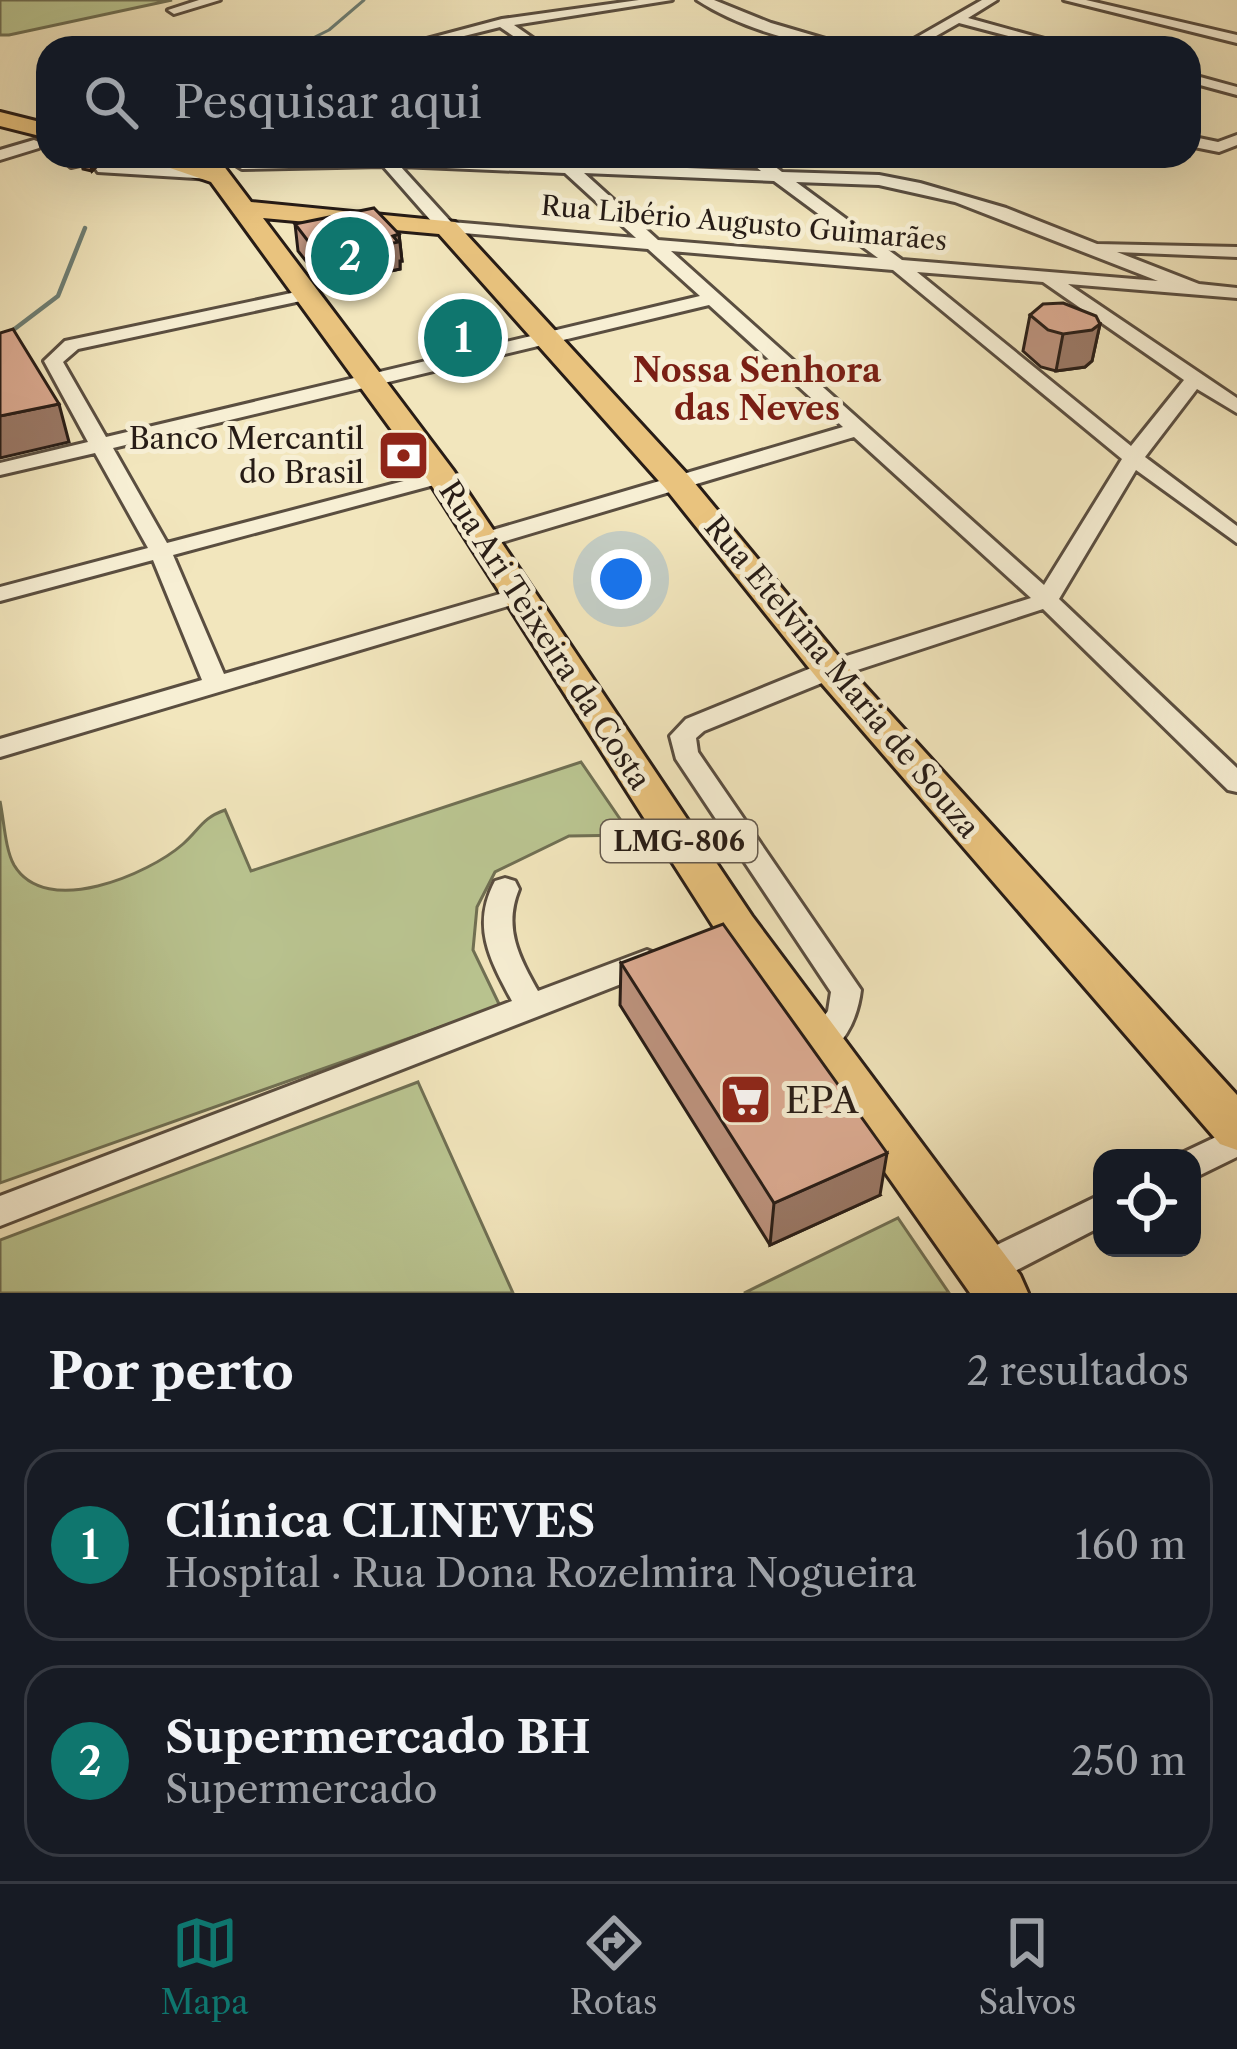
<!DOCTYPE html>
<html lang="pt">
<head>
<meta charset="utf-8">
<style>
	:root { --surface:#171b24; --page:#242831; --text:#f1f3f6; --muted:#9ea1a6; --line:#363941; --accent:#0f766e }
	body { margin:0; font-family:"Libre Caslon Text",serif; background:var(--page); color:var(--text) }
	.controls { position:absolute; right:36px; bottom:36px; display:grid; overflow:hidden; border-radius:24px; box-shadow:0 12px 48px #0002 }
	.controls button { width:108px; height:108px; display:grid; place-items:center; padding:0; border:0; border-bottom:3px solid var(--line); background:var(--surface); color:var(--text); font:60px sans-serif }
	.you { position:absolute; left:621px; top:579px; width:42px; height:42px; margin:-30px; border:9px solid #fff; border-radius:50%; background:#1a73e8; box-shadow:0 0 0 18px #1a73e833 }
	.badge { display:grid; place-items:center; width:78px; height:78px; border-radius:50%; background:var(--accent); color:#fff; font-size:39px; font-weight:700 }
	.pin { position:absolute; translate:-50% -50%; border:6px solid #fff; box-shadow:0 3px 12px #0006 }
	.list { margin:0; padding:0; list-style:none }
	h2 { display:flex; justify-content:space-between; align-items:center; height:156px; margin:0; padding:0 48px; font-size:51px }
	h2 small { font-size:39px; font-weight:400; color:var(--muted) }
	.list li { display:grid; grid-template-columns:78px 1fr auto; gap:36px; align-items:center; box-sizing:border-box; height:192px; margin:0 24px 24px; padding:0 24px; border:3px solid var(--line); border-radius:36px }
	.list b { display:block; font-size:45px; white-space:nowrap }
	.list p { margin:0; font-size:39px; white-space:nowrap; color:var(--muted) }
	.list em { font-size:39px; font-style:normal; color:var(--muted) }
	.icon { flex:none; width:66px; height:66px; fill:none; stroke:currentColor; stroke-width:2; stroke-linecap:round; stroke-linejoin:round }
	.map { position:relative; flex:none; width:1237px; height:1293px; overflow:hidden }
	.search { position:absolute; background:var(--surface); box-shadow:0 12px 48px #0002; left:36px; right:36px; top:36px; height:132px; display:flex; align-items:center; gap:30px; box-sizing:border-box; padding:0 42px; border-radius:36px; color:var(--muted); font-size:45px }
	.sheet { height:588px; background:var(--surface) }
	nav { display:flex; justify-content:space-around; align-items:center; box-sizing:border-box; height:168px; border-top:3px solid var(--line); background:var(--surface); font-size:33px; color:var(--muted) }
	nav a { display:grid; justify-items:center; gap:6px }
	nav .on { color:var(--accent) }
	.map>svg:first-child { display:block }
</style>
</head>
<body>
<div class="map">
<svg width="1237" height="1293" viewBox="0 0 1237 1293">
	<rect width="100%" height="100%" fill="#f2e6bd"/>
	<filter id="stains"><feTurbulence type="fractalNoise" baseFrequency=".00167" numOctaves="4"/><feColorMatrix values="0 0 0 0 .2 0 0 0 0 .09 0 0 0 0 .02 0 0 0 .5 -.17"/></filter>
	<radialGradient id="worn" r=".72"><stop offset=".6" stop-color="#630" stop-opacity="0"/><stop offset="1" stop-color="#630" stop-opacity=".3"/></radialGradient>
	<!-- green -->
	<path fill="#bac591" stroke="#707054" stroke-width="3" d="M0,0h172l-163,35h-9z
		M581,762l50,73 -62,1 -74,36 -18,35 -4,43 27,56 -500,177v-382c4,19 5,48 14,64 32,54 135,9 169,-21 17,-15 19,-26 42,-34l26,61z
		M418,1082l95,211h-513v-53z
		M898,1218l51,75h-205z"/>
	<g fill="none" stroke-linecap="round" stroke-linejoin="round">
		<!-- stream-far1 -->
		<path stroke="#6d7e74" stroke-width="3" d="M293,48l36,-18 35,-30"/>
		<!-- stream -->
		<path stroke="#6d7e74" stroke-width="4.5" d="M0,340l58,-44 27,-68"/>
		<defs>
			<path id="minor" d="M199,0h21l-46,14 -6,-4z
				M639,0h33l-158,25 33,23h-16l-31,-21 -84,21h-23l109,-29z
				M697,0h17l57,23 85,25c-51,0 -118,-21 -159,-48z
				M982,0h15l-29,18 109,30h-23l-95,-25 -44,25h-17z
				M1064,0h22l151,35v8z
				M1189,74l48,13v8l-48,-13z
				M1237,135v10l-18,7 -30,-6v-10l29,6z
				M34,140l5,2v6l-39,12v-10z
				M59,156h17l8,8 -13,3z
				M387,156l374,15 -18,-15h18l21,16 97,3 41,8 86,25 91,36 140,3v10l-120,-5 82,32 38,4v10l-169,-14 169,114v15l-40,-24 -52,68 92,69v17l-101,-73 -77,129 178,169v24l-9,-2 -185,-181 -204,67 -135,55 -8,7 2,14 163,238c-3,26 -19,71 -52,60l-4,-9 23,-30 3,-19 -155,-233 -6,-23 16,-17 135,-55 210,-66 -177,-161 -362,108h-16l-3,-5 3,-5 367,-108 -134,-122 -596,143 54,95 275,-72 11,6 -4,4 -276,74 51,119 293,-85 12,7 -4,5 -525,156v-18l202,-59 -49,-120 -153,41v-14l148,-39 -53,-95 -95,22v-12l88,-21 -44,-81 21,-20 245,-52 9,5 -9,5 -232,50 -15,13 43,75 594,-141 -52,-47 -208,-18 -57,-65 -141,3 -8,-5 8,-5zM400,166l165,7 71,65 -185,-16zM584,173l190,8 104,77 -220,-18zM796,182l83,3 76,17 203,79 -256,-21zM671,251l222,19 229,189 -78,126zM917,272l126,10 141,98 -53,66z
				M906,156h21l2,2 -8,5z
				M104,164l108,5 8,5 -8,5 -114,-7 -2,-3z
				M505,878l10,3 4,8c-16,39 0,68 19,102l109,-41 10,4 5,8 -5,8 -657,256v-30l512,-195c-22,-41 -41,-75 -17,-120z
				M1237,1127v30l-45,22v-21h-14l2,-4z
				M1102,1194v32l-106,55 -12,4 -12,-4 -5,-12 5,-12z"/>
			<path id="highway" d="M0,112l48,12v14l-48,-12z
				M135,156h87l1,9 28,37 204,20 233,253 155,187 394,433v55l-17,-6 -403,-466 -151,-189 -227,-255 -176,-16 190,252 299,446 268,359 8,18h-58l-248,-353 -294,-460 -217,-298z"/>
		</defs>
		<!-- minor casing -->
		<use href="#minor" stroke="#5a4e40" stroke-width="6"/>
		<!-- highway casing -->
		<use href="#highway" stroke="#271c16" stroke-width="6"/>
		<!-- minor -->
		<use href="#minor" fill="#f7efd4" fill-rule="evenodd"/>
		<!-- highway -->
		<use href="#highway" fill="#e9c37e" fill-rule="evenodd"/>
	</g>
	<!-- wall -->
	<path fill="#bd937e" stroke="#271c16" stroke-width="3" d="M85,156h35v4h-18l-10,11 -9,-2 -2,-9z
		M295,224l104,10 3,27h-2v8l-75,16 -27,-34z
		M1030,315l70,9 -8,37 -7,6 -29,4 -15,-4 -18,-16z
		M621,963l259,232 -110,50 -150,-240z"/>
	<!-- shaded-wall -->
	<path fill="#9a7866" stroke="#271c16" stroke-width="3" d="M96,156h5l1,4 -10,11 -2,-8z
		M399,234l3,27h-2v8l-75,16 -4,-27z
		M1100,324l-8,37 -7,6 -29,4 7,-37z
		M59,404l10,38 -69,16v-42z
		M887,1153l-7,42 -110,50 4,-42z"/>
	<!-- building -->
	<path fill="#dcab92" stroke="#271c16" stroke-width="3" d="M86,156h10l-6,7 -9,-3z
		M374,208l25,26 -6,2 5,6 -77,16 -26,-34z
		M1063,303l33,13 4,8 -8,6 -29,4 -15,-4 -18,-15 13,-11z
		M13,329l46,75 -59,12v-83z
		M723,924l164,229 -113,50 -153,-240z"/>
	<!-- icons -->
	<defs>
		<symbol id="bank-square" viewBox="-11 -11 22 22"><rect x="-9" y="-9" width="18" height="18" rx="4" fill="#8f2418" stroke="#f7efd4"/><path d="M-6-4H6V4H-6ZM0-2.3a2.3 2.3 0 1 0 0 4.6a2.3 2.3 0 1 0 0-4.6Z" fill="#fff"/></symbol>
		<symbol id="supermarket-square" viewBox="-11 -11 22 22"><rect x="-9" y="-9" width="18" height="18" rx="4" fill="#8f2418" stroke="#f7efd4"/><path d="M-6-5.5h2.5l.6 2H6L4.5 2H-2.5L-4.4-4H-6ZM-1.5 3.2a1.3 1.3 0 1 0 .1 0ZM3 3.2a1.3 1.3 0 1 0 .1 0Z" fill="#fff"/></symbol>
	</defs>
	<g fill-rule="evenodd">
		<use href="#bank-square" x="374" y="426" width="59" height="59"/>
		<use href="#supermarket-square" x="716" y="1070" width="59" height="59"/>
	</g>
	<g text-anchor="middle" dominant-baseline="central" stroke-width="10" stroke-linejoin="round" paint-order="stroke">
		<!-- far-street labels -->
		<g font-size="27" fill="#271c16" stroke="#f7efd4">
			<text transform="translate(744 223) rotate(5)">Rua Libério Augusto Guimarães</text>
		</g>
		<!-- shield labels -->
		<rect fill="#f7efd4" stroke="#655b4f" stroke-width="3" x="601" y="820" width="156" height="42" rx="9"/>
		<g font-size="27" font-weight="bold" fill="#271c16">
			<text x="679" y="841">LMG-806</text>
		</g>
		<!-- poi labels -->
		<g font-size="30" fill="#271c16" stroke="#f7efd4" text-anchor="end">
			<text x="364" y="438">Banco Mercantil<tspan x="364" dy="34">do Brasil</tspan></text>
		</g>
		<!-- street labels -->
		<g font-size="30" fill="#271c16" stroke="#f7efd4">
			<text transform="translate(545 635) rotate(57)">Rua Ari Teixeira da Costa</text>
			<text transform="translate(842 677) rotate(50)">Rua Etelvina Maria de Souza</text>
		</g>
		<!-- neighbourhood labels -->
		<g font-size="33" font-weight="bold" fill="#7a1f14" stroke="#f7efd4">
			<text x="757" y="370">Nossa Senhora<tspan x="757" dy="38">das Neves</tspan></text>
		</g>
		<!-- near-poi labels -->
		<g font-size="36" fill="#271c16" stroke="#f7efd4" text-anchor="start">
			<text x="785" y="1100">EPA</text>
		</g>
	</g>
	<rect width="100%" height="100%" filter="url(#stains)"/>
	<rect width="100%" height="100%" fill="url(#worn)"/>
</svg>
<div class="controls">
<button><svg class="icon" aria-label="locate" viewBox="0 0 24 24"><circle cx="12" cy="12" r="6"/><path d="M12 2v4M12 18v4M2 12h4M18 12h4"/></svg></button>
</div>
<div class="you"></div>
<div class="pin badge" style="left:463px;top:338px">1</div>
<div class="pin badge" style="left:350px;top:256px">2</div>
<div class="search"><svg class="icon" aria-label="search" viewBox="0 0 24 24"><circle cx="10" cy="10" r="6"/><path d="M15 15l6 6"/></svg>Pesquisar aqui</div>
</div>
<section class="sheet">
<h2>Por perto<small>2 resultados</small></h2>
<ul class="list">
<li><span class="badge">1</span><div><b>Clínica CLINEVES</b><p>Hospital · Rua Dona Rozelmira Nogueira</p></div><em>160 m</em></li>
<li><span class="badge">2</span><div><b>Supermercado BH</b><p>Supermercado</p></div><em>250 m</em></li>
</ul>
</section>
<nav>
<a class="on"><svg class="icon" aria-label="map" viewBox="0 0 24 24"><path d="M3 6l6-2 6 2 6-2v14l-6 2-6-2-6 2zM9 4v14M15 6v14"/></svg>Mapa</a>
<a><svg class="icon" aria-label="directions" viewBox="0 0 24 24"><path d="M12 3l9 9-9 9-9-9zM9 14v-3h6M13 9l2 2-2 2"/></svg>Rotas</a>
<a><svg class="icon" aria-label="saved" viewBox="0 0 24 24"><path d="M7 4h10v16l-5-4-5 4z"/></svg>Salvos</a>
</nav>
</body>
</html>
